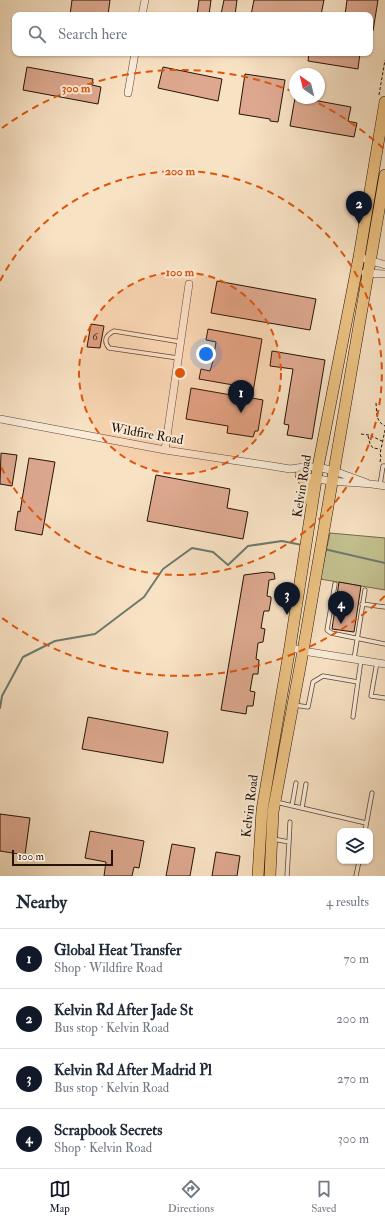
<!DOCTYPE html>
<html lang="en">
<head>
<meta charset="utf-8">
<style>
	:root { --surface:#fff; --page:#f2f2f3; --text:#1f2937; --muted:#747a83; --line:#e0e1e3; --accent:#111827 }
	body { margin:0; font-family:"IM FELL Double Pica",serif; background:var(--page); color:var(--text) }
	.controls { position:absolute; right:12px; bottom:12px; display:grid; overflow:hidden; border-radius:8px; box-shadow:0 1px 3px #0004 }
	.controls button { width:36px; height:36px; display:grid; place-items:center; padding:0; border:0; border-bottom:1px solid var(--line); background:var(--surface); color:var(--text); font:20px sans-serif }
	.compass { position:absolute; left:289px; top:68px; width:36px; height:36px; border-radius:50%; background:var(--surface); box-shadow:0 1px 3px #0004; rotate:325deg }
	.scale { position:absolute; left:12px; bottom:10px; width:101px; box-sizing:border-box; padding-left:4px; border:2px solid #251307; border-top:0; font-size:11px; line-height:14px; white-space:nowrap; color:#251307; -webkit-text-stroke:3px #faecd9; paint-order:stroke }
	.you { position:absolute; left:206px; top:354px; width:14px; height:14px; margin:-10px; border:3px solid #fff; border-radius:50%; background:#1a73e8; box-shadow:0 0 0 6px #1a73e833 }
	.badge { display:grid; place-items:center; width:26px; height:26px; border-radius:50%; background:var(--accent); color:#fff; font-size:13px; font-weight:700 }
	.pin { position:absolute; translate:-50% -33px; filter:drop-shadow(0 1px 2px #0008) }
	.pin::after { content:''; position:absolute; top:21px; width:14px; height:12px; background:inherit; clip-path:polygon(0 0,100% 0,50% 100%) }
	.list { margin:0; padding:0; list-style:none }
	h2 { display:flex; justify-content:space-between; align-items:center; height:52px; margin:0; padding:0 16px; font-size:17px }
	h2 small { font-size:13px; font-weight:400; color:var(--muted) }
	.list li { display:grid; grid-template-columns:26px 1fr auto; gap:12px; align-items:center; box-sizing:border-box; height:60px; padding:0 16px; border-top:1px solid var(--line) }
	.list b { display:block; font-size:15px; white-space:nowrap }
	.list p { margin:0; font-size:13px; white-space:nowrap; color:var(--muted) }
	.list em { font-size:13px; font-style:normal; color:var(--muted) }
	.icon { flex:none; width:22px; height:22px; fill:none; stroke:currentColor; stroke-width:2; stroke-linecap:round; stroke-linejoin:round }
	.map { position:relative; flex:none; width:385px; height:876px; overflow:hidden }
	.search { position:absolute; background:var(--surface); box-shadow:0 1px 3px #0004; left:12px; right:12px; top:12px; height:44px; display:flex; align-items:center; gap:10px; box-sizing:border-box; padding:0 14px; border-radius:8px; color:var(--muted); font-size:15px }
	.sheet { height:292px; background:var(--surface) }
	nav { display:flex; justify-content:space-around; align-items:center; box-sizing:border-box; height:56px; border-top:1px solid var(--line); background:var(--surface); font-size:11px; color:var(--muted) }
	nav a { display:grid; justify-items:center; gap:2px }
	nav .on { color:var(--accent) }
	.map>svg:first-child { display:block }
</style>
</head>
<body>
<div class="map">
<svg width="385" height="876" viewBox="0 0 385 876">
	<rect width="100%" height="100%" fill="#f8e2c4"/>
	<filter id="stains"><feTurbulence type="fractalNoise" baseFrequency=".005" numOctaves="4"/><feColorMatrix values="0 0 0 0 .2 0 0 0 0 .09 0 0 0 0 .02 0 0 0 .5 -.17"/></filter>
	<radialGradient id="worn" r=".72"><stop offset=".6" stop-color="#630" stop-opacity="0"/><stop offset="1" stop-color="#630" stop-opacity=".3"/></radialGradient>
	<!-- green -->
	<path fill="#c4c190" stroke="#746a4c" d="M330,533l55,5v52l-65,-11z"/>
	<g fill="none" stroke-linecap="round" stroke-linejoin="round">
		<!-- stream -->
		<path stroke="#6d7a6e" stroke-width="2" d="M324,549l61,14
			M0,708l2,-12 21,-39 32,-16 40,-7 49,-37 19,-28 29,-21 21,4 15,13 20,-19 34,-5 20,4"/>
	</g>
	<!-- building -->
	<path fill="#dda88f" stroke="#251307" d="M72,0h38l-2,15h-38z
		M199,0h12l-2,15h-12z
		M224,0h13l-2,15 -14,-1z
		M254,0h70l-3,15h-70z
		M347,0h31l-5,31h-3v-16h-25z
		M309,53h51l-2,16 -50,-8z
		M27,67l66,12 -1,6 9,2 -3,17 -75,-14z
		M163,67l59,12 -4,22 -60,-13z
		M245,74l40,6 -7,42 -8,-1v-2l-31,-5z
		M295,98h7l49,9 -3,14 9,2 -3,14 -64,-11z
		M217,281l99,18 -6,31 -99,-17z
		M91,324l13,2 -4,22 -13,-1z
		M208,329l54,10 -10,59 11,2 -5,31h-3l-2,6 -26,-4 1,-7 -42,-7 5,-31 46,8 2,-10 -40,-7 2,-10 9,2 3,-10 3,-19 -10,-2z
		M272,351l53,9 -13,79 -25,-4 2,-10 -5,-1 9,-55 -23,-3z
		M1,453l16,2 -5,31 -12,-2z
		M29,458l26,4 -13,73 -27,-5 3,-19 2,1z
		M156,475l74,14 -3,19 21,4 -5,27 -96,-18z
		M267,572l7,1 1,6 -6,1 -2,16 4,1v3l-2,11h-5l-1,5 -2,12 4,1 -2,13 -5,1 -2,16 3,1 -1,14h-5l-3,17 5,1 -2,14h-6l-1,8 -25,-4 23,-135z
		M339,582l22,4 -7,46 -22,-3z
		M88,717l80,15 -5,31 -81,-14z
		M0,814l30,4 -5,37 -25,-4z
		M90,831l54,10 -5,27 -5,-1 -2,9h-28l2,-14 -21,-4z
		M172,844l23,4 -5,28h-24z
		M216,852l24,4 -3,20h-25z"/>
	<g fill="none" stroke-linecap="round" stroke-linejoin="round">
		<defs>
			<path id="service" d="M178,358l-69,-10c-6,-7 -3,-13 5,-17l67,11
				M380,485l3,-19h2
				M335,584l-8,46 4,3 54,11
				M362,604l23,3
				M354,659l11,-69
				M377,662l-6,34 14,2
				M294,705l14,2 5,-25 10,-6 35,6
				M353,717l8,-57
				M276,802l90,21
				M292,806l4,-23
				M302,808l4,-24
				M365,831l7,-38
				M273,839l16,3 1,-20
				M287,876l2,-34
				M356,876l3,-15"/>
			<path id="minor" d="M142,15l3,-15
				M128,93l7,-40
				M359,257l26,8
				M365,273l20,1
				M0,419l165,31 107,16 18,3 14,-2h14l16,4 33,12
				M165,450l24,-166
				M299,474c28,10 58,7 86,12
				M290,647l13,4 82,13"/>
			<path id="primary" d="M301,475l8,15 2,11
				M258,876l4,-66 28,-163 28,-180 41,-210 26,-155
				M270,876l3,-64 30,-161 82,-476"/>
		</defs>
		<!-- service casing -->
		<use href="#service" stroke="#5a4736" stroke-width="5"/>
		<!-- minor casing -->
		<use href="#minor" stroke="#5a4736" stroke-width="8"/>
		<!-- primary casing -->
		<use href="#primary" stroke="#251307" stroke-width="12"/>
		<!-- path -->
		<path stroke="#251307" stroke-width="1" stroke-dasharray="3 2" stroke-linecap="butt" d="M379,95l6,-35
			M376,403c1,9 -1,18 9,23
			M361,434l8,1 13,6
			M368,436l2,8 3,4 7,1
			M380,462l1,-5 -1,-3 5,-24"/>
		<!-- service -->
		<use href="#service" stroke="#faecd9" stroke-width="3.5"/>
		<!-- minor -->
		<use href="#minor" stroke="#faecd9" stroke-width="7"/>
		<!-- primary -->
		<use href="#primary" stroke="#ecc182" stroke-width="11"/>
	</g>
	<!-- distance rings -->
	<circle cx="180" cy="373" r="101" fill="#de560c" fill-opacity=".12"/>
	<g fill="none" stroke="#de560c" stroke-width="2" stroke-dasharray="7 5">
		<circle cx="180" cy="373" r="101"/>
		<path d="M0 281A202 202 0 1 1 0 465"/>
		<path d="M385 596A303 303 0 0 1 2 618M2 128A303 303 0 0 1 294 92M308 98A303 303 0 0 1 385 150"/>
	</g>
	<g text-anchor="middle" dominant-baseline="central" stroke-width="4" stroke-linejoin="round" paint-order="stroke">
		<!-- number labels -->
		<g font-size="11" fill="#533829">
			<text x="95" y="336">6</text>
		</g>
		<!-- street labels -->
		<g font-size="13" fill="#251307" stroke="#faecd9">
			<text transform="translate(147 434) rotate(10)">Wildfire Road</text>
			<text transform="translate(302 486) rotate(-81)">Kelvin Road</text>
			<text transform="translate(250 806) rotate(-83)">Kelvin Road</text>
		</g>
	</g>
	<circle cx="180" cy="373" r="6" fill="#de560c" stroke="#faecd9" stroke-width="2"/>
	<g font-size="12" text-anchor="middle" font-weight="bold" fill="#de560c" stroke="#faecd9" stroke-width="4" stroke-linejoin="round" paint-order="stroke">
		<text x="76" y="92">300 m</text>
		<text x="180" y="175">200 m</text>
		<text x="180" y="276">100 m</text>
	</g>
	<rect width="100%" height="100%" filter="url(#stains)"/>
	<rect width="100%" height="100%" fill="url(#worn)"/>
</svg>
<div class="controls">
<button><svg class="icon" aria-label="layers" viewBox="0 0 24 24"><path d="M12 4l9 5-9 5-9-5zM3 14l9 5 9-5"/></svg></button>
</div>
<svg class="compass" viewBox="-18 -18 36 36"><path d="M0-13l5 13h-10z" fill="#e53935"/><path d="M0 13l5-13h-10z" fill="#747a83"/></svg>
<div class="scale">100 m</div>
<div class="you"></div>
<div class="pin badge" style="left:241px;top:413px">1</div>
<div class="pin badge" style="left:359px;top:224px">2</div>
<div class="pin badge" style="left:287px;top:615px">3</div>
<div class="pin badge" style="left:341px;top:624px">4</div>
<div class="search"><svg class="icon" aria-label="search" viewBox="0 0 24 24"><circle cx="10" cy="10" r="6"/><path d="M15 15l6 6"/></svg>Search here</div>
</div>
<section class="sheet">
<h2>Nearby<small>4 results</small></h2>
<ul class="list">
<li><span class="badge">1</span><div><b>Global Heat Transfer</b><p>Shop · Wildfire Road</p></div><em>70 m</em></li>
<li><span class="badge">2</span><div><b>Kelvin Rd After Jade St</b><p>Bus stop · Kelvin Road</p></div><em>200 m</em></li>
<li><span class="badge">3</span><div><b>Kelvin Rd After Madrid Pl</b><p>Bus stop · Kelvin Road</p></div><em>270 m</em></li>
<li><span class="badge">4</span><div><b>Scrapbook Secrets</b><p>Shop · Kelvin Road</p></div><em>300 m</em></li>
</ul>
</section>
<nav>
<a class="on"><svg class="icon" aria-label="map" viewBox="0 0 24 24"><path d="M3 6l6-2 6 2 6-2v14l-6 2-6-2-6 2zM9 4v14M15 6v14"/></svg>Map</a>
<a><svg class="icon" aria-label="directions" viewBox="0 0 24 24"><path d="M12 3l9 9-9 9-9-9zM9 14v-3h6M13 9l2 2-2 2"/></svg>Directions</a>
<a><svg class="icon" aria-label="saved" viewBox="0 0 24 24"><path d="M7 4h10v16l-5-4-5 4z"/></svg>Saved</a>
</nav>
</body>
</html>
